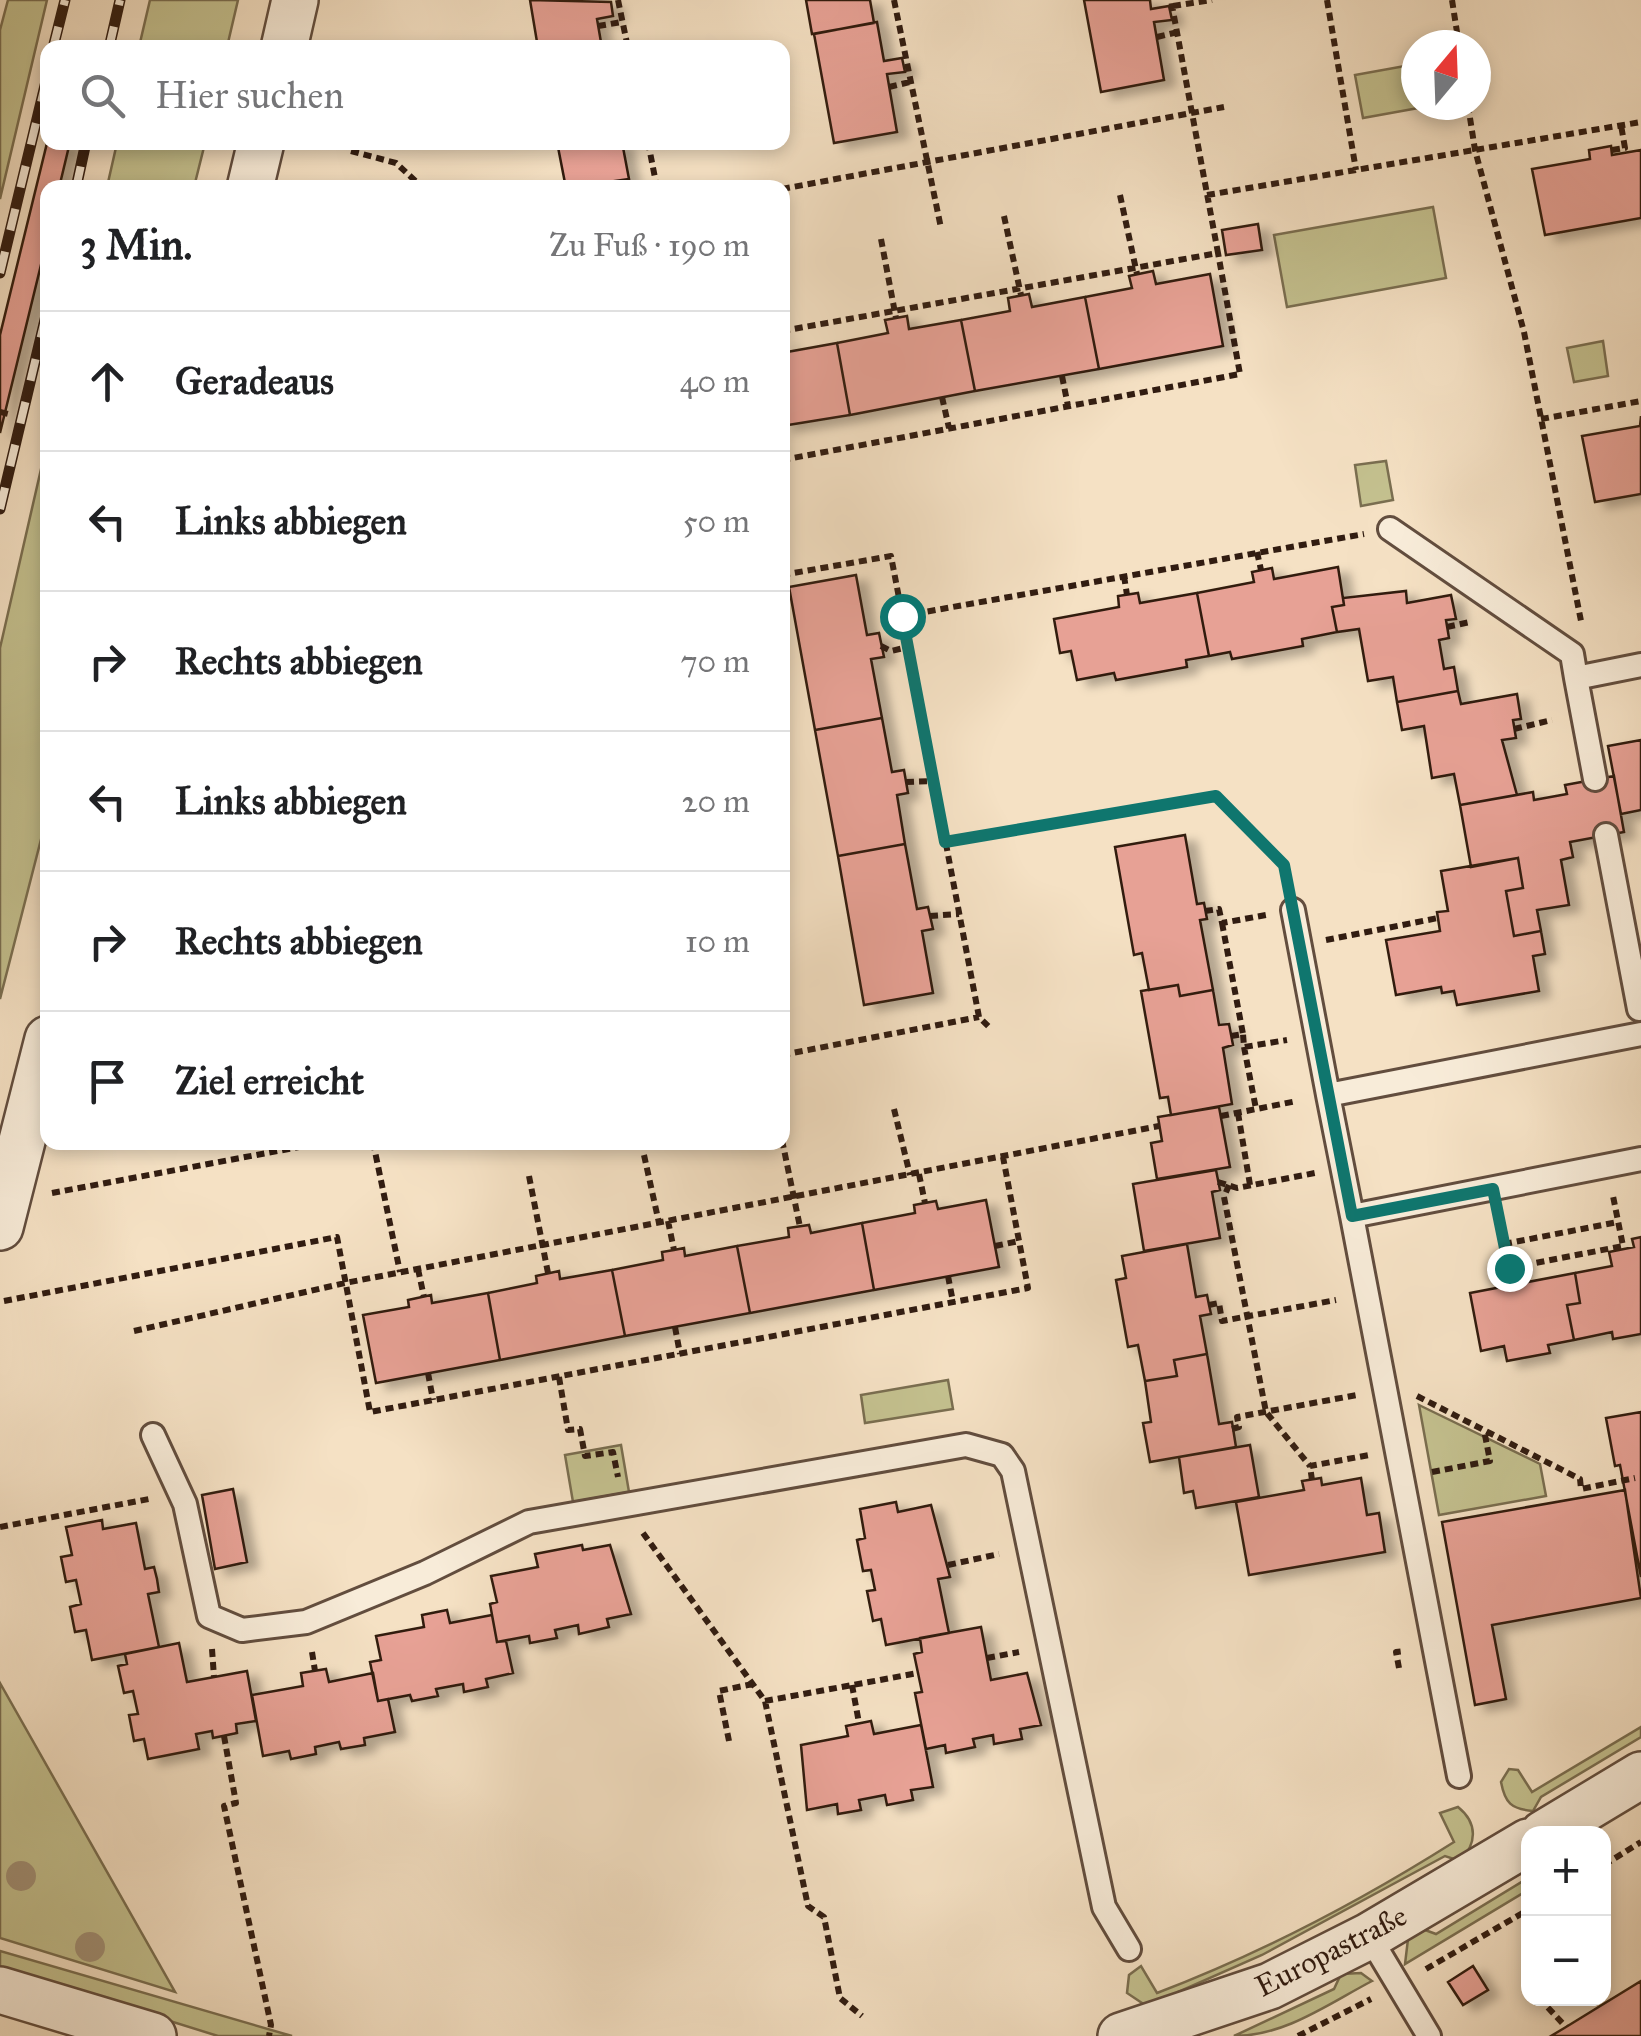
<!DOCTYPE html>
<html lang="de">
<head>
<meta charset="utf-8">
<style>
	:root { --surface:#fff; --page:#f2f2f2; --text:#202124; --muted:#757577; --line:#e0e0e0 }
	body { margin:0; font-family:"IM FELL Great Primer",serif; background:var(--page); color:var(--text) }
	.controls { position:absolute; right:30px; bottom:30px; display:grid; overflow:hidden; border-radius:20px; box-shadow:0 5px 15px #0003 }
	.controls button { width:90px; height:90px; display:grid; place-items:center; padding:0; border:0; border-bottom:2px solid var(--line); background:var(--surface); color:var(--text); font:50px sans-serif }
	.compass { position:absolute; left:1401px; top:30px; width:90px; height:90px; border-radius:50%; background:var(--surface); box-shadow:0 5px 15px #0003; rotate:19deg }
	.stop { position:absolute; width:30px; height:30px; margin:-22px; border:8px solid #0f766e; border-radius:50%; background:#fff }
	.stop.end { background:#0f766e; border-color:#fff; box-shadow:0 2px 10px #0008 }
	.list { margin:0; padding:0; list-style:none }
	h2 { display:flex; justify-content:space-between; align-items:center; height:130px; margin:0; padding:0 40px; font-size:42px }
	h2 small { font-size:32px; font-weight:400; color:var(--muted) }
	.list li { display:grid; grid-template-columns:65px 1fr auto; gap:30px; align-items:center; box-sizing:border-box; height:140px; padding:0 40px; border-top:2px solid var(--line) }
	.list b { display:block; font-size:38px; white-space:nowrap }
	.list em { font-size:32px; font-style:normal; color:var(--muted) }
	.icon { flex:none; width:55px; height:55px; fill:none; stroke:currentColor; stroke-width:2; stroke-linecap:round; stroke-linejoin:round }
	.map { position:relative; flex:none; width:1641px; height:2036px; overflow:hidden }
	.search { position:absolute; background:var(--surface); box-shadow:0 5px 15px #0003; left:40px; top:40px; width:750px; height:110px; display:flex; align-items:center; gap:25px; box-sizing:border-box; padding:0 35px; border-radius:20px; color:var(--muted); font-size:38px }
	.panel { position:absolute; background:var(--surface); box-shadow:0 5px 15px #0003; left:40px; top:180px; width:750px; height:970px; border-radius:20px }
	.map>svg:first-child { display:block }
</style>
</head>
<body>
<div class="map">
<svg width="1641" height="2036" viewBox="0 0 1641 2036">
	<defs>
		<filter id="shadow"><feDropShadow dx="11" dy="6" stdDeviation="5" flood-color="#0004"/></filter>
	</defs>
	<rect width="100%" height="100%" fill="#f5e1c4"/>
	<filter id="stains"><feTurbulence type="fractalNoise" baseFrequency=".002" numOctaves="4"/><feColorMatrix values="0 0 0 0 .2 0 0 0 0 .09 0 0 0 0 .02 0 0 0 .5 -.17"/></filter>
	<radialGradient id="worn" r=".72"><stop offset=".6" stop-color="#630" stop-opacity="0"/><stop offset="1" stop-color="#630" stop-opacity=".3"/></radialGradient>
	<!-- green -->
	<path fill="#c4c18f" stroke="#7a6e50" stroke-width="2.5" d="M8,0h39l-47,199v-169z
		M150,0h88l-11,47h-88z
		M1416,64v41h19l-72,13 -8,-43z
		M117,143h88l-11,44h-87z
		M1433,207l13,71 -159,29 -13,-72z
		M1603,341l5,35 -34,6 -7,-34z
		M47,443v373l-47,183v-351z
		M1386,461l7,39 -32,6 -6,-41z
		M948,1380l5,29 -88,14 -4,-28z
		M1419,1405l121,59 6,32 -107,19z
		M621,1445l8,47 -56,10 -8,-47z
		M0,1683l175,309 -175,-54z
		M1641,1727v10l-100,60 -8,14c-22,-2 -28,-8 -32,-29l8,-13 9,1 14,22z
		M1458,1807c20,16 19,37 2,54l-15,-5 -183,99 -84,37 -9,16 -21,-1 -21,-14 2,-18 12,-9 16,27c105,-40 202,-91 297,-151l-14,-29z
		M1528,1878v12l-123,74 3,-25 9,-12 19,7z
		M0,1951l292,85h-74l-218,-68z
		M1361,1973l11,8c-44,23 -87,55 -138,55l100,-47 7,-15z"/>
	<!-- building -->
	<path fill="#e7a195" stroke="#311c11" stroke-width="2.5" filter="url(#shadow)" d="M530,0l81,2 2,14 -16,3 5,29h-64z
		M806,0h64l4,23 -62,11z
		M1084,0h66l1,9 18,-3 3,14 -18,2 10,58 -63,12z
		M877,22l7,39 18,-3 3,14 -18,2 10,58 -63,11 -20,-109z
		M48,139l22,3 -11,46h-11v48l-48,197v-98z
		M557,142h65l7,37 -63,9z
		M1611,146l1,9 29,-5v68l-96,17 -13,-66 58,-10 -1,-9z
		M1258,224l4,26 -36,5 -4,-25z
		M1153,271l3,13 54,-10 13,72 -124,23 -14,-72 47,-9 -3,-12z
		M1029,294l3,13 53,-10 14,72 -124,22 -14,-71 49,-9 -2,-13z
		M907,316l2,13 52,-9 14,71 -125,24 -13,-72 51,-10 -3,-13z
		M785,338l2,14 50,-9 13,72 -68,11z
		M1641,416v78l-46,8 -13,-66 58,-10z
		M1338,567l6,38 -12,2 5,25 -35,7 1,7 -71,13 -2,-7 -21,4 -12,-63 57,-11 -2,-10 20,-4 2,11z
		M856,575l11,60 12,-2 5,24 -13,2 11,59 -67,12 -26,-143z
		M1406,591l1,12 44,-8 5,24 -10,1 3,18 -10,2 5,29 10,-2 4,24 -61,11 -4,-25 -25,4 -9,-52 -22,3 -5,-25 12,-2 -1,-7z
		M1138,593l2,10 57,-10 12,63 -23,4 1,7 -71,13 -2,-7 -37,7 -6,-29 -11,2 -6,-34 65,-12 -1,-11z
		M1458,691l3,13 56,-10 4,25 -8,1 3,18 -14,2 15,55 -57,10 -6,-31 -22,4 -8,-52 -22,4 -5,-28z
		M882,718l10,54 12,-2 4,23 -11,2 8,49 -67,12 -23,-126z
		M1641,740v70l-20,4 -13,-68z
		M1614,776l10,56 -54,10 3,15 -12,3 8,45 -32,5 4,21 -27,5 -8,-45 17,-3 -5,-30 -47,9 -11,-62 73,-13 1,8 33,-6 -2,-9z
		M1185,835l12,69 7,-1 3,16 -7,1 13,70 -33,6 -2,-11 -29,5 -7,-37 -8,2 -19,-108z
		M905,844l12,65 11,-2 5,22 -11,2 11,62 -69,12 -26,-149z
		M1518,858l5,30 -17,3 8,45 27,-5 4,23 -12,2 6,35 -82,14 -3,-14 -12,2 -1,-6 -45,8 -10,-55 54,-9 -3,-19 11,-1 -7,-40z
		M1178,985l2,11 33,-6 6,35 10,-1 4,21 -10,3 9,56 -61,11 -3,-18 -8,1 -19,-107z
		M1219,1107l11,60 -73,12 -6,-36 11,-2 -4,-24z
		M1216,1170l4,20 -8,2 8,46 -76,13 -11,-67z
		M986,1200l13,67 -125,23 -12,-67 53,-10 -1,-8 22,-4 2,8z
		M862,1223l12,67 -124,23 -13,-67 52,-9 -1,-9 21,-3 2,8z
		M1641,1237v97l-28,5 -1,-7 -38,8 -7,-35 13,-2 -5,-30 37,-7 -3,-14 25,-5 -2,-8z
		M1187,1244l9,53 11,-2 2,10 2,9 -11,2 7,38 -33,6 3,16 -32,5 -7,-36 -10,2 -12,-67 10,-2 -4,-22z
		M737,1246l13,67 -125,23 -13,-66 51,-10 -1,-8 12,-2 10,-2 1,8z
		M612,1270l13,66 -125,24 -12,-67 49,-10 -1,-7 23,-5 1,8z
		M1575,1273l5,30 -13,2 7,35 -26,5 2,8 -43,8 -3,-15 -23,5 -11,-58z
		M488,1293l12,67 -124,23 -13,-68 46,-8 -1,-7 23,-5 1,8z
		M1207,1354l12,70 13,-2 4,25 -86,15 -7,-39 8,-1 -6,-41 32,-5 -3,-16z
		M1641,1412v165l-21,-112 -5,1 -9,-48z
		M1250,1445l9,52 -63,11 -3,-17 -9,2 -5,-36z
		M1321,1478l1,7 39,-7 6,37 12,-2 6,39 -136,23 -13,-73 68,-12 -2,-9z
		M233,1489l14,73 -32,7 -13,-74z
		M1625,1490l16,108 -149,27 14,74 -31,6 -33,-183z
		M896,1502l2,10 33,-7 19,72 -12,2 11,54 -63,12 -5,-26 -8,2 -6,-30 8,-1 -4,-20 -8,1 -6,-31 8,-2 -5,-29z
		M102,1520l1,9 33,-6 9,46 9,-2 3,12 2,13 -11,2 11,53 -67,13 -6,-30 -11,2 -5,-25 11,-3 -5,-24 -10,2 -5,-25 11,-2 -6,-28z
		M582,1545l1,5 27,-5 21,69 -24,5 2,8 -30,7 -1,-9 -23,5 2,8 -27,5 -1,-7 -32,6 -7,-38 7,-2 -6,-26 47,-9 -3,-13z
		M447,1610l3,13 42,-8 5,27 9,-1 7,32 -27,6 2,8 -24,5 -1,-8 -27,5 2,7 -26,5 -2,-6 -32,6 -8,-39 11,-2 -5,-24 48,-9 -2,-12z
		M981,1627l10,53 36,-7 14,52 -21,4 2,10 -28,5 -1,-9 -20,4 2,8 -29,6 -1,-8 -19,4 -11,-56 7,-1 -8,-38 8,-2 -2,-14z
		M179,1643l8,39 60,-11 9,50 -20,3 1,9 -24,5 -1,-7 -16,3 3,15 -51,10 -4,-20 -10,2 -5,-26 9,-1 -5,-23 -9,2 -6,-27 9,-2 -2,-10z
		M326,1669l3,13 44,-9 5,28 10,-2 7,33 -31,6 1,7 -24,4 -2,-7 -24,5 1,7 -25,5 -2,-8 -26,5 -11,-61 51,-9 -2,-13z
		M871,1721l3,13 47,-9 12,62 -22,3 2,10 -26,5 -2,-10 -26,5 2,10 -23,4 -1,-10 -30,6 -6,-65 47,-9 -2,-10z
		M1473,1966l15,24 -25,15 -15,-23z
		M1641,1981v55h-90l15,-9z"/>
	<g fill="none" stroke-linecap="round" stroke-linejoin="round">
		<defs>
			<path id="lane" d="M1390,529l182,125 4,24
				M1595,779l-19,-101 65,-13
				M1606,835l33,174
				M1293,910l35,185
				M1641,1034l-313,61 24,121 289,-57
				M1352,1216l107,560
				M153,1435l32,69 24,112 33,14 64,-8 119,-49 104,-51 437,-77 36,10 11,16 91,436 25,42
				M1369,1936l60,100"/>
			<path id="street" d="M284,48l11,-48
				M250,188l11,-46
				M0,1227l48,-188
				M1543,1834l98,-59
				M0,1990l153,46
				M1121,2036l149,-50 99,-50 159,-94"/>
		</defs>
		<!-- lane casing -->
		<use href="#lane" stroke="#624d3e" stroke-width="28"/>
		<!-- street casing -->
		<use href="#street" stroke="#624d3e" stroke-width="50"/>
		<!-- path -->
		<path stroke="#311c11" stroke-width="6" stroke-dasharray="8 5" stroke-linecap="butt" d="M618,0l10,48
			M894,0l47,228
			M1327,0l29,170
			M1452,0l7,45
			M1173,6l39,-6
			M598,26l24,-4
			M1157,37l21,-5
			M889,87l21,-5
			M1468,105l7,45 49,182 57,289
			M648,142l9,46
			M1612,150l13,-2 -4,-23
			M351,151l45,12 27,25
			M782,189l442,-82
			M1120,195l17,79
			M1207,195l434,-73
			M1004,216l17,79
			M881,239l15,79
			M782,331l436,-78 -47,-253
			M1062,376l6,30
			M942,397l7,31
			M0,412l8,2
			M1541,419l100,-18
			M782,460l458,-86 -22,-121
			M1257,552l4,18
			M782,575l109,-19 88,461 11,11
			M1124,576l3,19
			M902,616l462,-82
			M1447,627l23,-5
			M881,646l10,5 17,-4
			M1514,729l38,-9
			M906,782l27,-1
			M945,842l271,-46 68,69 2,15
			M1205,911l14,-2 3,14 44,-8
			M930,916l29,-2
			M1222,923l21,111
			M1326,940l112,-22
			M1231,1036l12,-2 1,13 43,-7
			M1244,1047l12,62
			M782,1055l197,-38
			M894,1109l16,66
			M1238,1113l12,72
			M1221,1116l76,-15
			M782,1140l18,87
			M373,1142l27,130
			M644,1155l15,68
			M919,1174l6,29
			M529,1176l19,97
			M1218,1182l19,6 78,-15
			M1229,1185l-5,12 42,215 44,54
			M52,1193l274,-51
			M1499,1219l10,49 114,-22 -10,-50
			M668,1221l6,29
			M1504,1244l114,-22
			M995,1246l24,-5
			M418,1269l6,28
			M948,1276l5,26
			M4,1301l333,-64 33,175 658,-124 -25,-131
			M1209,1305l10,-2 3,18 114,-21
			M675,1327l5,27
			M134,1331l211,-48 814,-157
			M428,1373l5,27
			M559,1377l9,53 12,-1 5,27 28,-4 5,25
			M1417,1396l163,83 1,10 54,-11
			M1232,1429l7,-2 -2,-10 120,-22
			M1432,1472l58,-11 -6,-31
			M1312,1480l-2,-14 59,-11
			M0,1527l149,-28
			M643,1533l122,168 43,205 16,11 16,81 22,18
			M948,1565l51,-11
			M212,1649l2,28
			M312,1652l3,19
			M987,1658l32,-6
			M1399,1668l-3,-16 8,-1
			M852,1685l7,38
			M765,1701l153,-28
			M224,1736l12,67 -12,3 47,219 -2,11
			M729,1741l-10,-50 34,-7
			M1604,1865l37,-23
			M1426,1969l102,-59
			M1539,1998l27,29
			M1298,2036l73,-37"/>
		<!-- lane -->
		<use href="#lane" stroke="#f8ecd9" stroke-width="22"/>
		<!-- street -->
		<use href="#street" stroke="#f8ecd9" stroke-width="45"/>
		<defs>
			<path id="rail" d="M53,48l12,-48
				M109,48l11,-48
				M76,188l10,-46
				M0,273l48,-200
				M0,509l48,-202"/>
		</defs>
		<!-- rail casing -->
		<use href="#rail" stroke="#311c11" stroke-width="11"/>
		<!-- rail -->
		<use href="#rail" stroke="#f8ecd9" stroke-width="8" stroke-dasharray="22" stroke-linecap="butt"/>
	</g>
	<!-- trees -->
	<g fill="#a19076">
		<circle cx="21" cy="1876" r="15"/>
		<circle cx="90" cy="1947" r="15"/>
	</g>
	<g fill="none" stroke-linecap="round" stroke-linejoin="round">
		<!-- route -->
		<path stroke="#0f766e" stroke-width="12" d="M902,616l43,226 271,-46 68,69 68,351 141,-27 16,79"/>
	</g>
	<g text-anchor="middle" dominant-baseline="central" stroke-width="8" stroke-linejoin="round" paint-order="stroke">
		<!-- street labels -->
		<g font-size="30" fill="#311c11" stroke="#f8ecd9">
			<text transform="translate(1331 1951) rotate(-27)">Europastraße</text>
		</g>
	</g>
	<rect width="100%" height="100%" filter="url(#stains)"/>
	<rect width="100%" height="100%" fill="url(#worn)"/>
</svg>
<div class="controls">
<button>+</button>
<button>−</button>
</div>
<svg class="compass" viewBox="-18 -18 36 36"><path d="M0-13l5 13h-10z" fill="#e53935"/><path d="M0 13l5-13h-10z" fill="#757577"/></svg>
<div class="stop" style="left:902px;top:616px"></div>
<div class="stop end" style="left:1509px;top:1268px"></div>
<div class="search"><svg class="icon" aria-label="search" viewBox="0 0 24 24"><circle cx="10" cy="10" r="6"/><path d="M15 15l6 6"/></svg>Hier suchen</div>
<section class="panel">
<h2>3 Min.<small>Zu Fuß · 190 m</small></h2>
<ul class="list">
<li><svg class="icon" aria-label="ahead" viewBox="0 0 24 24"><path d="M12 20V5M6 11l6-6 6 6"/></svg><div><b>Geradeaus</b></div><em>40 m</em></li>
<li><svg class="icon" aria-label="left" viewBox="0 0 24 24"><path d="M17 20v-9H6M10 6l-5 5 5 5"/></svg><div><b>Links abbiegen</b></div><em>50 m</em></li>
<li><svg class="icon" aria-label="right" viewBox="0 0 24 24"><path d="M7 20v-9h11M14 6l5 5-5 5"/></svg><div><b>Rechts abbiegen</b></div><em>70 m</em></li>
<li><svg class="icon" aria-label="left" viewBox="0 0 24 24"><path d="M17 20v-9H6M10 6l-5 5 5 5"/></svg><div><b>Links abbiegen</b></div><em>20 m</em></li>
<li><svg class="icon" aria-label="right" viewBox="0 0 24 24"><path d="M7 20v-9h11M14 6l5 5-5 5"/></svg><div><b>Rechts abbiegen</b></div><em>10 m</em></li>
<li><svg class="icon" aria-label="arrive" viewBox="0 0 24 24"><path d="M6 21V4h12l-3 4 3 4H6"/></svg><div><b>Ziel erreicht</b></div></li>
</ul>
</section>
</div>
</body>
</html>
